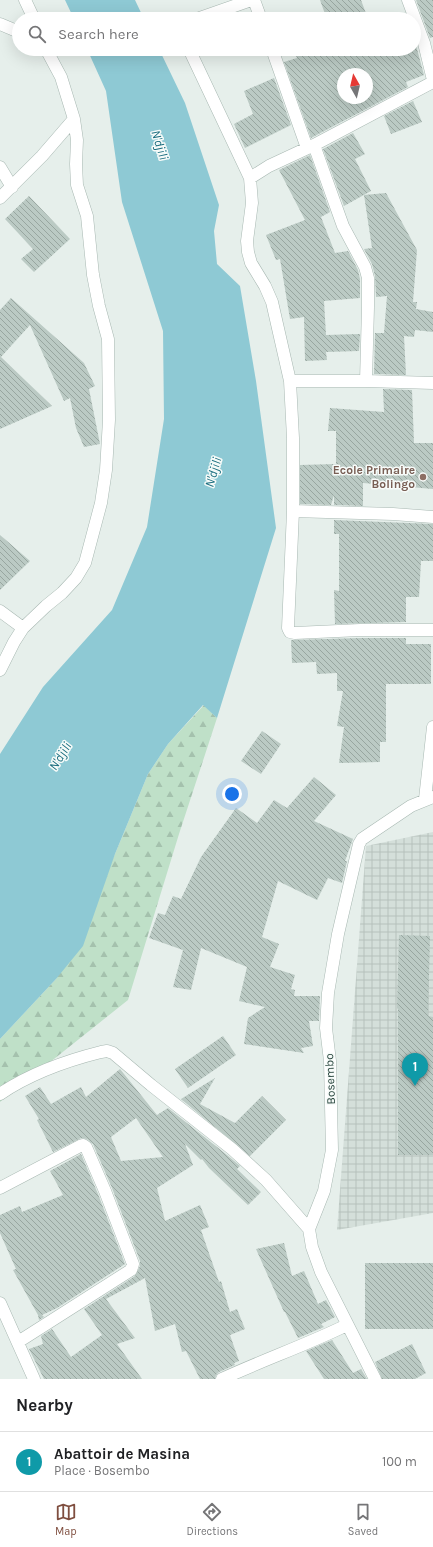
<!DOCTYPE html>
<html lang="en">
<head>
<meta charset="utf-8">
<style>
	:root { --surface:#fff; --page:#f2f2f2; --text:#202124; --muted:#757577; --line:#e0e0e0; --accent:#7f4e3f }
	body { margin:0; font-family:Karla,sans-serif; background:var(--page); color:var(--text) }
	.compass { position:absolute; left:337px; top:68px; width:36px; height:36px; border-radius:50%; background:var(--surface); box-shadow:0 4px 16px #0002; rotate:352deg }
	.you { position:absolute; left:232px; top:794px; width:14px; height:14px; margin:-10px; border:3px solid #fff; border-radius:50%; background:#1a73e8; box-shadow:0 0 0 6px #1a73e833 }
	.badge { display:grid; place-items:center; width:26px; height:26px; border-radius:50%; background:var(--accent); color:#fff; font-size:13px; font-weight:700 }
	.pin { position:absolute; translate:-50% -33px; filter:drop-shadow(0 1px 2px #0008) }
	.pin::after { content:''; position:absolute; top:21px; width:14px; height:12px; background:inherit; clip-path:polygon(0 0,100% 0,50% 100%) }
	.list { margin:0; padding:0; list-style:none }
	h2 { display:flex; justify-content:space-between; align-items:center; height:52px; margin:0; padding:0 16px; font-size:17px }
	h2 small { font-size:13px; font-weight:400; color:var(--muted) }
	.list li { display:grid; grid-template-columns:26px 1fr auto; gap:12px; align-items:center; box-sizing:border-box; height:60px; padding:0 16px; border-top:1px solid var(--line) }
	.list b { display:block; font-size:15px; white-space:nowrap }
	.list p { margin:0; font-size:13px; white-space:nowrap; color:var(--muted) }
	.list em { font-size:13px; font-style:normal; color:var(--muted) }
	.icon { flex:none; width:22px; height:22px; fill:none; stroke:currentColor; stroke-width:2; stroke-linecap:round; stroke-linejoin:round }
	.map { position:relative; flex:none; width:433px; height:1379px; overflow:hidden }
	.search { position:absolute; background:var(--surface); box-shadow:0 4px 16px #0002; left:12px; right:12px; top:12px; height:44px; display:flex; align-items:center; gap:10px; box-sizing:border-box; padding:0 14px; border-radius:22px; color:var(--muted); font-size:15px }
	.sheet { height:112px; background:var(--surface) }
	nav { display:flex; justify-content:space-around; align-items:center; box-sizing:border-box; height:56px; border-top:1px solid var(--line); background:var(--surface); font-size:11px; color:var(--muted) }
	nav a { display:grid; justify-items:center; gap:2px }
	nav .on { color:var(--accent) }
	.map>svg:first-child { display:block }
</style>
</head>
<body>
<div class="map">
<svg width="433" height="1379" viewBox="0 0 433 1379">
	<defs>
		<pattern id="industrial-grid" width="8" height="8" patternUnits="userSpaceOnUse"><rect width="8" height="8" fill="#d4dfda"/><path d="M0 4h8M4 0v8" fill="none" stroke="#b6c1bc"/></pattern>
		<pattern id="forest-firs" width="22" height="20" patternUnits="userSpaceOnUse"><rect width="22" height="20" fill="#bfe0c8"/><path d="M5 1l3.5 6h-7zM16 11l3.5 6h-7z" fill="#a4c1ad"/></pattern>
		<pattern id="building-back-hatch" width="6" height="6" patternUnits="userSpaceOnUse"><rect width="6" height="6" fill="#bbcac4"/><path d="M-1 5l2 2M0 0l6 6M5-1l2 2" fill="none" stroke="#98a6a0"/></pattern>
	</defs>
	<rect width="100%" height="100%" fill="#e6efeb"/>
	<!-- industrial -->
	<path fill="url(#industrial-grid)" d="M433,832v381l-96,17 29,-384z"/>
	<!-- forest -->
	<path fill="url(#forest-firs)" d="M204,705l13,13 -38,116 -51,166 -128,102v-63l56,-60 59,-125 33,-80 20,-30z"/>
	<!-- water -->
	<path fill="#8ec9d4" d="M65,0h70l9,19h-70z
		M87,49h72l26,54 34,102 -5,26 3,33 23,22 16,95 20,147 -59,190 -14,-13 -35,39 -20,30 -33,80 -32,92 -27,33 -56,60v-285l43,-67 69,-77 35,-83 17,-108 -1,-88 -41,-129 -16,-111z"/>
	<!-- building -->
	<path fill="url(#building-back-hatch)" fill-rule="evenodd" d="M320,0h41l7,19h-56l13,-5z
		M416,0h17v37l-3,1z
		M414,38l10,37 -18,7 2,5 -97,51 -27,-76 13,-4 -4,-9h121zM343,74h24v24h-24z
		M274,78l17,47 -46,23 -11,-24 19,-10 -9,-23z
		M413,101l9,21 -31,12 -7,-18z
		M353,133l12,21 -10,5 16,32 -27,15 -21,-57z
		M310,155l20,57 -9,5 14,36 13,-2 10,19 2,9v19l-36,3 2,34 34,-1 -1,17 -33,1 1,8 -22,1 -1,-44 -14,2 -10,-60 -4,1 -10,-25 39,-15 -26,-50z
		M386,193l31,57 -4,52h4l-1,7 17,3v20l-18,-2 -1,7 -10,-1 2,39 -32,-1 1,-41h9l3,-37 -11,1 -1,-21 -3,-12 -8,-15 8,-1 -8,-53z
		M29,196l41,43 -36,33 -13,-13 12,-10 -28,-30z
		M11,298l73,65 11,23 -6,3 11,55 -16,3 -8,-19 -6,-30 -6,3 -34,-76 -29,32 51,49 -52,23v-119z
		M383,389l29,1 2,53h19v46l-70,-6v23l-29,-1v-10l-3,10 -31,-1v-39l36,-1v-33h-8l2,-23 54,4z
		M334,520l99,4v37h-12l-2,36h-13v25l-71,2 -1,-34 5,1v-57h-5z
		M0,535l30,26 -30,29z
		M360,638h46v6h25v40h-45v58h-6v20l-41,1 5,-36 -7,-1 6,-35h-6v-18l-20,1 -1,-12 -24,1 -1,-23z
		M262,731l19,13 -20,30 -20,-13z
		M314,777l22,18 -22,26 39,18 -8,22h2l-5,22 -14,-5 -11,22 -39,-19 -16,56 17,7 -9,23 25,8 -4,14 4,1 -1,6h26l-1,25h-10l4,25 -12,2 3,5 -60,-9 4,-26 17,-11 -26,-6 8,-34 -46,-19 -10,42 -18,-3 10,-37 -34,-12 9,-25 7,2 8,-19 8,3 20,-42 35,-49 21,15 17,-23 13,8z
		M399,935l31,1 -2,80 5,1v138h-35v-146l-1,-1z
		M223,1036l13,19 -48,33 -13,-19z
		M120,1069l37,46 11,-7 59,47 13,11 -3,3 24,23 -13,13 -39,-37 -7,-9 -1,1 -16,-16 8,21 -36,23 8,33 35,-16 9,22 -8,3 18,52 2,-1 9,31 7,-3 8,20 -15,6 9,26 -5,2 1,2 -16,7 -3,3 -1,4h-15l-14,-28 -4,1 -7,-28 -20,7 -10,-53 -39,21 29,39 -18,6 25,35h-98l-15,-30 14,-5 -2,-8 11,-7 19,28 31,-22 -18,-26 51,-33 5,-10v-5l-28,-73 -19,-44 -6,-5 -6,-1 -28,14 -16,-32 2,-1 -14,-23 15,-9 11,17 30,-17 5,10zM136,1118l27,39 -42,4 -10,-24z
		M215,1078l-15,26 35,19 27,-27 24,24 -36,36 -69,-57z
		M81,1154l17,40 27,70 -68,44 -15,7 2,2 -5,3 -1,-5 -25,-45 3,-1 -16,-36v-18l20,-9 2,6 41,-17 -13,-24z
		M284,1243l8,33 12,-5 14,33 8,-4 9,17 -14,7 3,3 -26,11 -13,-26h-1l-28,-63z
		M365,1263h68v66h-68z
		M332,1340l21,33 8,-4 6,10h-43l-18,-28z
		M412,1344l14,29 -11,6h-33l-7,-17z"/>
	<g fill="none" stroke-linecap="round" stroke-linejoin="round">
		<defs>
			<path id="minor" d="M25,0l9,19
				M254,0l7,19
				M408,0l16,43 9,37
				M197,19l54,-19
				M0,24l19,8
				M189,49l61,129 2,25 -5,38 1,11 3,11 14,23 7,16 18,79 3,57v73l-5,117 2,4 5,1 65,-3h73
				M272,49l35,99
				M314,145l29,81 22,41 3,11v29l-2,74
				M0,167l12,20
				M250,178l19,-12 45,-21 119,-63
				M0,198l42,-42 32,-37
				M290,381h76l67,2
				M293,511l100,3 40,3
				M0,611l23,17
				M0,670l14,-28 9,-14 23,-22 16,-13 14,-15 9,-15 16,-60 5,-33 3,-50 -1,-81 -9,-33 -6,-31 -6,-59 -10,-31 -1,-21 1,-24 -3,-21 -13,-42 -15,-28
				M425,799l8,-72
				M0,1094c31,-21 65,-33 101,-42l6,-1 6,2 38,32 81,64 34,31 43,49
				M0,1188l80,-42 3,-1 3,2 19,44 28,73 -2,6 -113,72
				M0,1303l34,76
				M222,1379c41,-19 84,-34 125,-54
				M375,1379l-54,-107 -9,-25 -3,-18 15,-38 8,-41 -2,-89 -4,-33 2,-35 10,-59 21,-90 3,-5 49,-33 22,-9"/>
		</defs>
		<!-- minor casing -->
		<use href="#minor" stroke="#a8b8b2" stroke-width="13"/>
		<!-- minor -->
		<use href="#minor" stroke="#fff" stroke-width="12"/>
	</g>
	<!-- markers -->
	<circle fill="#8d6e63" stroke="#f7fbf9" stroke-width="1.5" cx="423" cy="477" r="4"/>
	<g text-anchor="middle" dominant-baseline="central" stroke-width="3" stroke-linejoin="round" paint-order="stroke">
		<!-- education labels -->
		<g font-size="12" font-weight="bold" fill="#785e54" stroke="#f7fbf9" text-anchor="end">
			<text x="415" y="470">Ecole Primaire<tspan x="415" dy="14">Bolingo</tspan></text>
		</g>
		<!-- street labels -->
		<g font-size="12" fill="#24423a" stroke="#f7fbf9">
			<text transform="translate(330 1079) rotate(-92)">Bosembo</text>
		</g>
		<!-- water labels -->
		<g font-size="13" font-style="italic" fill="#1c6f80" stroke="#f7fbf9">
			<text transform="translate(160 145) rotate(73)">N'djili</text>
			<text transform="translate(213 472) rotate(-74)">N'djili</text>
			<text transform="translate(60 756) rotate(-58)">N'djili</text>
		</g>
	</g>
</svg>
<svg class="compass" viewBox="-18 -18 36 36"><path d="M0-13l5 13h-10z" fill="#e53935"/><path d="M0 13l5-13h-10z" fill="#757577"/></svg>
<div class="you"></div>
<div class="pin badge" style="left:415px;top:1086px;background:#0f9aa8">1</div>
<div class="search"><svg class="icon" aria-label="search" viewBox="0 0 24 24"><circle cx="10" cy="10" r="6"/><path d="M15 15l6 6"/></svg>Search here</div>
</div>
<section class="sheet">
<h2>Nearby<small></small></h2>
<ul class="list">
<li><span class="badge" style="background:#0f9aa8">1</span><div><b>Abattoir de Masina</b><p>Place · Bosembo</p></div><em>100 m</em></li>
</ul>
</section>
<nav>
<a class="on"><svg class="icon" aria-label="map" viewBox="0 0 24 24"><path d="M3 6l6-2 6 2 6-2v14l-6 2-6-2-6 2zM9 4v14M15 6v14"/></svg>Map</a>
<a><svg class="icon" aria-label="directions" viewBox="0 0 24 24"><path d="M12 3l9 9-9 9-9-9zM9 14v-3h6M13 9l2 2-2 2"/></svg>Directions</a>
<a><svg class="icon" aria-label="saved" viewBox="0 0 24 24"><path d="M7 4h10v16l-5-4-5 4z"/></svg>Saved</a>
</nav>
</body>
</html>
